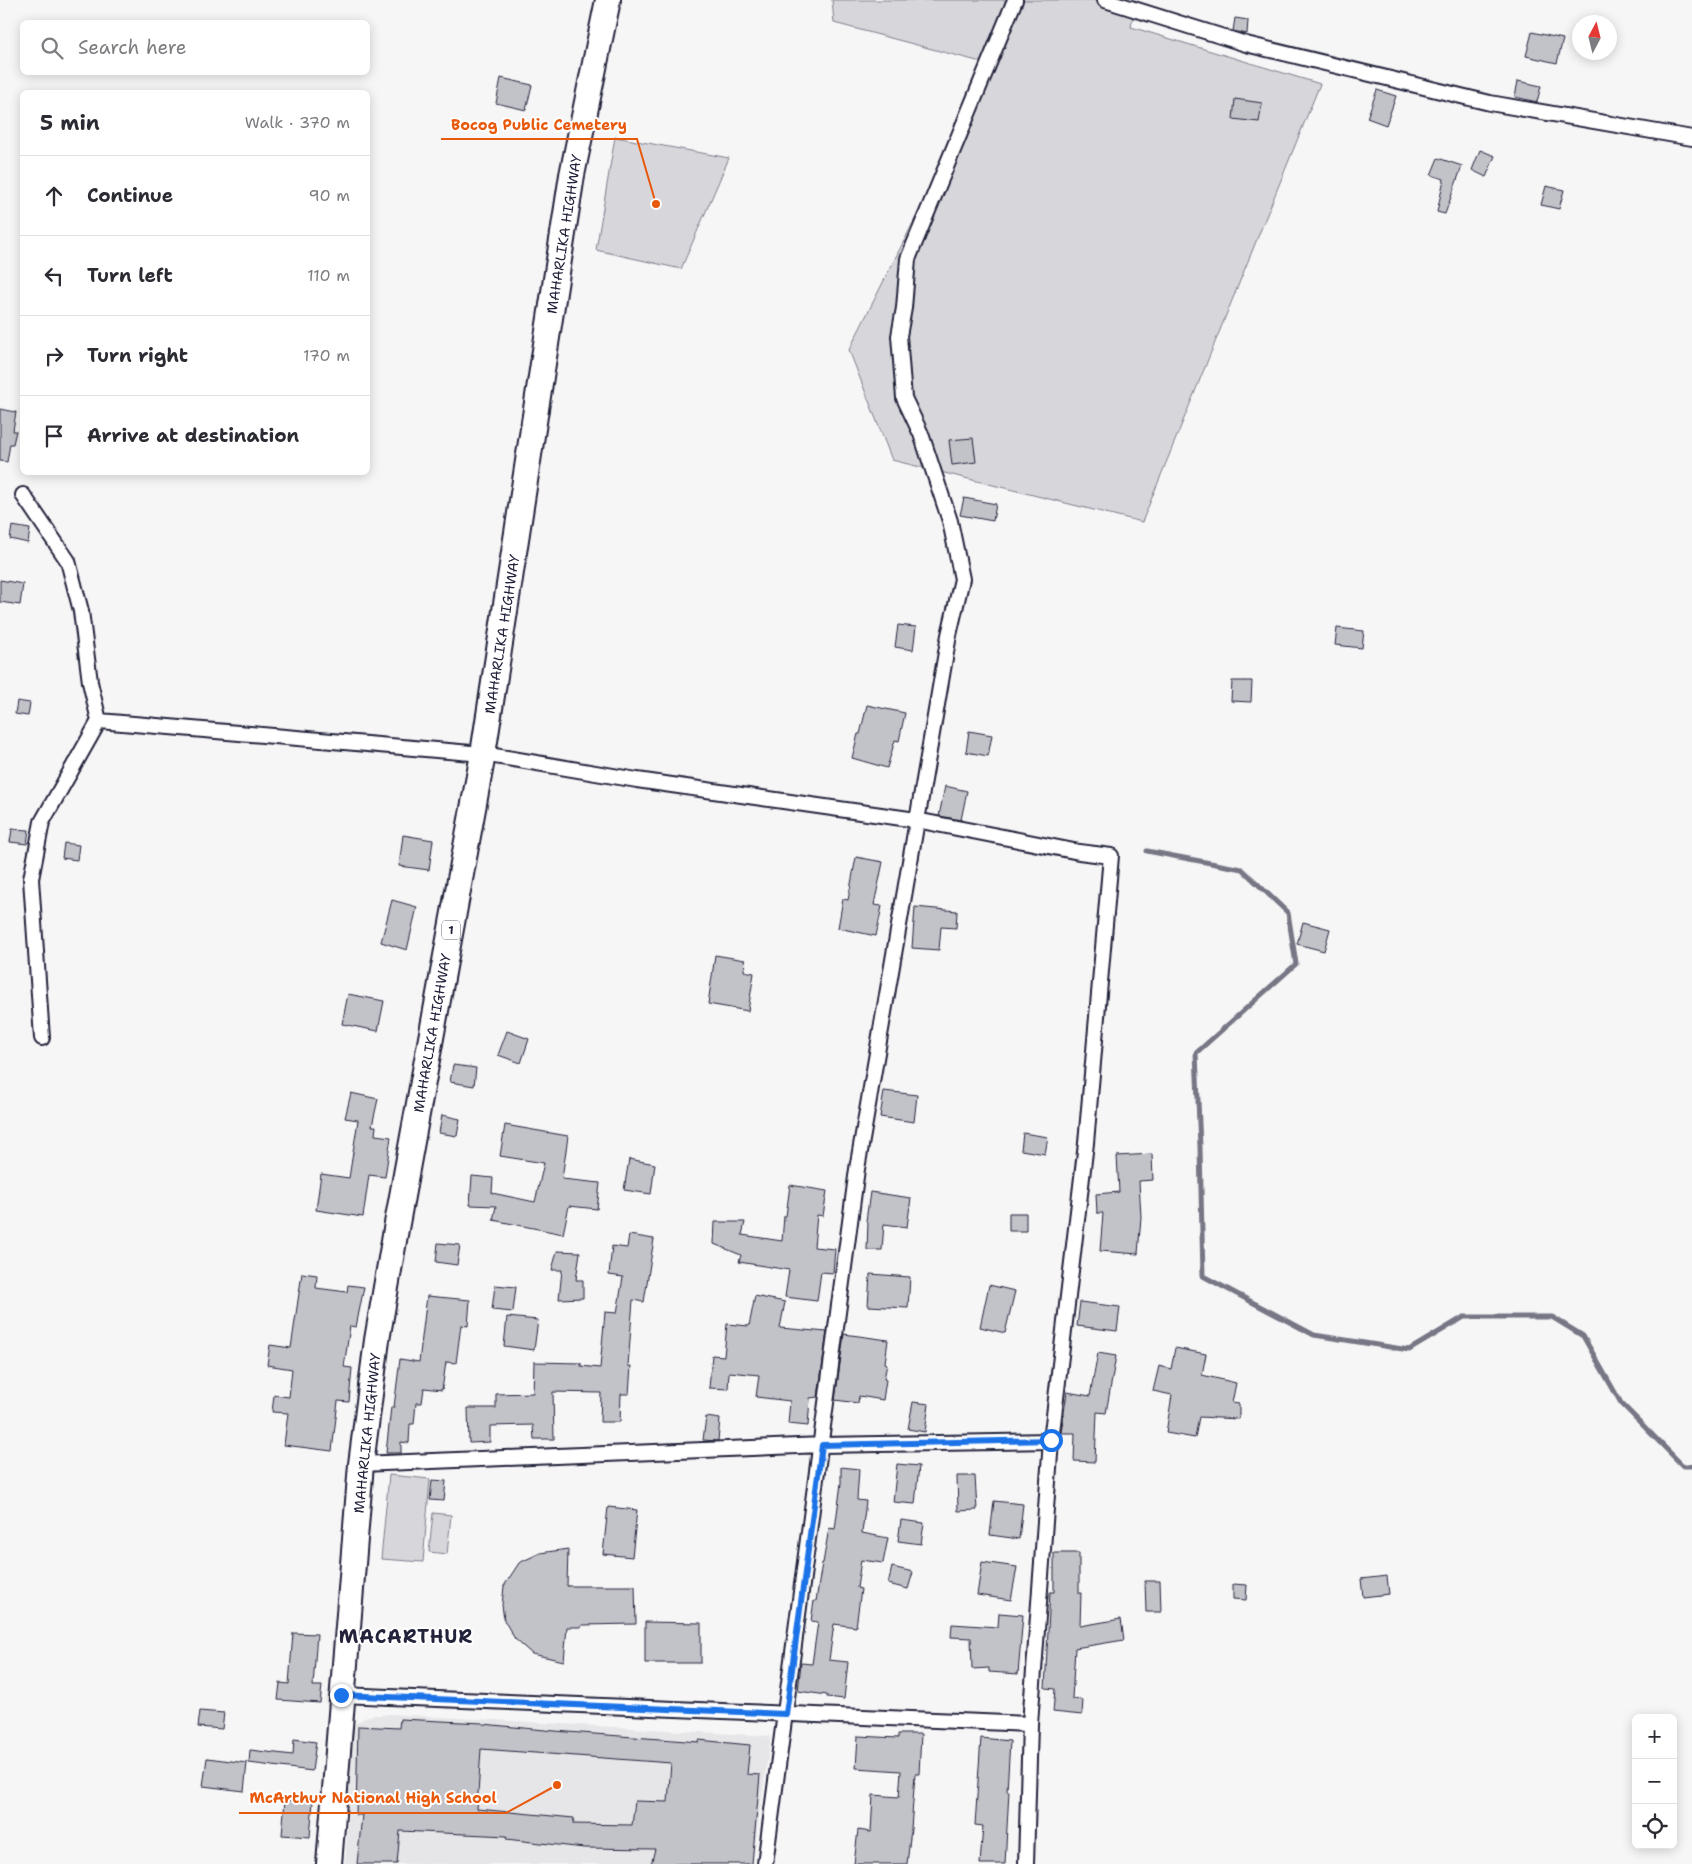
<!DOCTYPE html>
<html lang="en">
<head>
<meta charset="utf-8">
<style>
	:root { --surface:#fff; --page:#f2f2f3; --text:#2b2b33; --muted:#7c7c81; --line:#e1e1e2 }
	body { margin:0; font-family:"Shantell Sans",sans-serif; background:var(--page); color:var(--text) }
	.controls { position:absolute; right:15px; bottom:15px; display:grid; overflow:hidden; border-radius:8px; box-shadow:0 2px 12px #0003 }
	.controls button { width:45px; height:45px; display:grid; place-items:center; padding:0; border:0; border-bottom:1px solid var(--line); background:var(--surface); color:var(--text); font:25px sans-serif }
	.compass { position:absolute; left:1572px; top:15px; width:45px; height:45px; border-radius:50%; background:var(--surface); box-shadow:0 2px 12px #0003; rotate:7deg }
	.stop { position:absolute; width:15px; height:15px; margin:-11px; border:4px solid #1a73e8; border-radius:50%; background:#fff }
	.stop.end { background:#1a73e8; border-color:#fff; box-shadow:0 1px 5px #0008 }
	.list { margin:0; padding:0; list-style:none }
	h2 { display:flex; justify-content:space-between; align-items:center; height:65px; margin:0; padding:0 20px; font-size:21px }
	h2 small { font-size:16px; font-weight:400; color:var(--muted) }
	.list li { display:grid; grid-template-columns:32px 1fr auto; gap:15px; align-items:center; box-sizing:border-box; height:80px; padding:0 20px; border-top:1px solid var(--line) }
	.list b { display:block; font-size:19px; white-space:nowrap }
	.list em { font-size:16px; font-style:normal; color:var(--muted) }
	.icon { flex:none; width:28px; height:28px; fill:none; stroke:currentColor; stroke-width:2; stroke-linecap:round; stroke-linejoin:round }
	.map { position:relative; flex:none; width:1692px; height:1864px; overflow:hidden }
	.search { position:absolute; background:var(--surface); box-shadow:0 2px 12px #0003; left:20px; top:20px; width:350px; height:55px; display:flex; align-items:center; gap:12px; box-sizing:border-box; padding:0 18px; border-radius:8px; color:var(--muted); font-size:19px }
	.panel { position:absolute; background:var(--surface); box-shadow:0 2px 12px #0003; left:20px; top:90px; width:350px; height:385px; border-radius:8px }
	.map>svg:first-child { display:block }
</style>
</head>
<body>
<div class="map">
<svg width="1692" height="1864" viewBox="0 0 1692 1864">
	<rect width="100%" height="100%" fill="#f6f6f7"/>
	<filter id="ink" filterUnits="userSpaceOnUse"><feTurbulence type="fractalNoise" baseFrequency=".02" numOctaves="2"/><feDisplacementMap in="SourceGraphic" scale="10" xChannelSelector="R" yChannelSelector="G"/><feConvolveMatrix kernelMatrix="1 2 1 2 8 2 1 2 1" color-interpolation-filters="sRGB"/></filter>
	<g filter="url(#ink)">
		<!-- built -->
		<path fill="#e6e6e9" d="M390,1714l381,22 -19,128h-407l8,-139 15,-9z"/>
		<!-- green -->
		<path fill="#d7d7db" stroke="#7c7c8b" d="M832,0h304l-5,27 189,57 -178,438 -250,-62 -43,-110 84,-167 48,-121 -147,-39z
			M615,137l114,21 -48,111 -85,-19z
			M389,1475l41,4 -7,83 -42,-3z
			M433,1513l18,2 -4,39 -18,-2z"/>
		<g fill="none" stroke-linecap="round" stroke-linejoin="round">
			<!-- stream -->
			<path stroke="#767685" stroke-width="5" d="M1147,851l95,18 46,44 8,51 -100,89 4,94 3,129 111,59 95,15 55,-33h88l31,19 38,67 62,63h9"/>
		</g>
		<!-- building -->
		<path fill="#c2c2c9" stroke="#22223b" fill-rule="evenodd" d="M1235,18l13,2 -1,14 -14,-3z
			M1532,32l31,7 -6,24 -31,-7z
			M501,78l31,7 -6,25 -30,-7z
			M1518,81l23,5 -4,16 -22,-5z
			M1377,90l19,6 -10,29 -19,-7z
			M1235,99l27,4 -3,19 -26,-3z
			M1480,150l15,6 -9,21 -14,-7z
			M1438,158l24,8 -17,48 -8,-2 7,-33 -13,-4z
			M1546,186l18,4 -5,19 -18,-4z
			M0,409l16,3 -3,19h3l-3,13h-3l-3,18 -7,-1z
			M973,438l3,24 -24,3 -3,-25z
			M964,498l32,6 -3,17 -33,-6z
			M12,526l18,3 -2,14 -18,-4z
			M0,580l23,4 -3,21 -20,-3z
			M898,625l18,2 -3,23 -18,-3z
			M1337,628l27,3 -2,17 -27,-3z
			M1232,681h20l-1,21 -20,-1z
			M17,701l13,2 -2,13 -13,-2z
			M867,705l38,8 -6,28 -4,-1 -8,28 -35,-10 6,-24h2z
			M969,731l23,4 -4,21 -22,-4z
			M945,786l22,5 -6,29 -22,-4z
			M12,829l17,1 -2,14 -17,-2z
			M403,835l30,5 -4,30 -30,-4z
			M64,843l15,2 -2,15 -15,-2z
			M856,857l27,5 -9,43 8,1 -6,30 -38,-8 5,-29 5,1z
			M392,900l25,7 -10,43 -26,-8z
			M915,907l42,4 -1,17 -15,-1 -2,23 -27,-2z
			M1303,922l27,7 -6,22 -27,-7z
			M715,955l30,5 -1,11 10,2 -6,38 -40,-7z
			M348,994l36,7 -6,30 -36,-7z
			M507,1031l22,8 -8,24 -23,-8z
			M453,1065l23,3 -2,18 -24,-4z
			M884,1091l33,4 -3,27 -34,-5z
			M351,1093l27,6 -6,27h4l-1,9 16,2 -6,40 -16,-2 -6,42 -47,-7 5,-36 28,4 9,-58 -13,-2z
			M442,1115l18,4 -3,17 -18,-3z
			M505,1125l63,11 -6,43 38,4 -3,26 -28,-3 -6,28 -70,-14 3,-14 -26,-1 2,-29 21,2 -1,15 43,9 9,-39 -44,-7z
			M1023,1133l25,4 -3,17 -24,-4z
			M1152,1154l1,26 -14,1 2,36 -3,37 -38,-3 3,-38h-6l-1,-19 23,-2 -2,-36z
			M629,1159l26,5 -4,30 -27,-4z
			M790,1185l37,6 -4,25 -6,-1 -3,32 21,2 -2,24 -12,-1 -4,29 -32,-4 4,-27 -50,-8 2,-7 -27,-11 1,-22h30l-3,13 40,6 2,-25h2z
			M870,1192l41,6 -4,29 -23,-3 -2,26h-15l1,-28 -2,-1z
			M1009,1213h17v18h-17z
			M629,1235l25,4 -10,63 -11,-2 -5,66h3l-2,28h-8l-1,28h-20l1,-29 -48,-1 1,47h-20l-1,-14 -43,1v16l-21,1 -1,-35h28v-14l37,-1 1,-31 47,1v3l19,2 5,-56 12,1 6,-36 -14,-2 3,-29 15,2z
			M438,1243l22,2 -3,20 -21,-3z
			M557,1251l23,1 -4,28h7v18l-24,1 3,-29h-10z
			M302,1273l15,2 -1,13 31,4 1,-7 16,2 -8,40 -6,-1 -6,41 8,1 -3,34 -11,-1 -6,50 -48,-6 4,-32 -16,-1 2,-17 15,2 3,-28 -25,-4 3,-20 21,3z
			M870,1274l40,3 -2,31 -40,-2z
			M495,1285l21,2 -3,25 -21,-2z
			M989,1285l26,6 -10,42 -25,-6z
			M427,1296l43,4 -2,26 -7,-1 -5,38 -10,-1 -4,28 -18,-2 -2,15h-6l-2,21h-4l-1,19 -8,-1v11h-15l5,-46h3l6,-48 19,3z
			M755,1296l30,6 -5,26 47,4 -9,65 -8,1 -2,28 -20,-2 2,-23 -34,-4 3,-22 -30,-3 -1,17 -19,-1 3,-33 12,1 3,-32 22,2z
			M1080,1302l40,5 -3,24 -40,-5z
			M507,1317l31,3 -4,30 -30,-4z
			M844,1334l44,6 -3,23 2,1 -3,15 2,1 -3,20 -24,-4 -1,7 -23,-3z
			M1175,1348l31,6 -4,21 34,8 -4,20 7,1v15l-40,-2 -4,21 -29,-5 6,-38 -19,-4 6,-25 12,3z
			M1098,1353l18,3 -10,57 -9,-1 -2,50 -21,-1 1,-28h-14l6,-41 23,4z
			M913,1402l16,2 -4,28 -17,-3z
			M706,1417l14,2 -2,22 -15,-1z
			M897,1464l22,2 -4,38 -22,-2z
			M841,1467l18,2 -2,31 9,1 -4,32 26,5 -5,25 -22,-3 -4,28 4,1 -5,38 -22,-3 -5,36 19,2 -4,37 -17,-2v-2l-29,-4 3,-28 11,1 6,-42 -7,-1 3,-20h2l6,-38h1l6,-35 6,1 6,-46z
			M957,1476h18l2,34 -19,1z
			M432,1480l14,1 -2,20 -14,-1z
			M994,1501l29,3 -4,35 -29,-4z
			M608,1507l29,3 -5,47 -29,-3z
			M901,1520l23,3 -3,21 -23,-3z
			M568,1549l-1,37h68l1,38 -54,1 -1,2h-14l-3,34 -32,-7 -17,-15 -11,-19 -2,-15 2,-19 15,-23 21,-10z
			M1054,1553h25v40h2l-1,33 41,-7 3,21 -49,8 -3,51 11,1 -1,15 -29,-3 2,-23 -10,-1 5,-96h4z
			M982,1562l35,5 -6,33 -34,-5z
			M892,1567l21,5 -5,17 -20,-5z
			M1387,1576l2,18 -26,3 -2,-18z
			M1145,1581h15l1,31h-15z
			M1233,1584l14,1 -1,15 -13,-1z
			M999,1613l24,2 -5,59 -29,-2v-4l-17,1 -1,-31 -20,-1 1,-13 46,3z
			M645,1622l56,1v40h-56z
			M293,1633l24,1 -4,52h9l-2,17 -42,-3 2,-17 9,1z
			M200,1711l24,2 -2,16 -24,-2z
			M400,1719l83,4v1l72,7 144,11v-2l51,5 -3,29 13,1 -8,89h-101l4,-15 -71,-1 -78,-9 1,-3 -107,-5 -3,33h-40l5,-49h-6l2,-89 41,2zM481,1749l190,14 -3,39 -33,-1 -3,24 -59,-1 1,-6 -97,-9z
			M898,1734h23l-2,40h-4l-4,55 -4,35h-53l4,-34 13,2 2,-37 26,2 2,-26 -45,-3 2,-32 40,2z
			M981,1738l29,3 -3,50h2l-4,73h-25l3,-38 -8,-1z
			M294,1739l22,3 -4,29 -63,-8 1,-13 43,5z
			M207,1758l40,5 -3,28 -41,-5z
			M285,1800l28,1 -3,36 -28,-2z"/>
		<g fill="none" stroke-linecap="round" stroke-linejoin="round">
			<defs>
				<path id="minor" d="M1105,0l141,44 244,59 202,35
					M23,495l45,66 13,50 9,71 9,39 -57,101 -11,57 11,159
					M99,721l384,33 154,26 279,40 163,32 32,4 -25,287 -35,298 -21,283 -689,-29
					M361,1464l461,-19 229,-4
					M765,1864l92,-695 92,-534 13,-56 -12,-58 -29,-87 -17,-36 -5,-62 5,-28 4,-49 107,-259
					M1026,1864l4,-140"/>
				<path id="trunk" d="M329,1864l32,-400 16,-124 19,-111 87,-475 89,-579 36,-175"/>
			</defs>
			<!-- minor casing -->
			<use href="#minor" stroke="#22223b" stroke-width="18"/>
			<!-- trunk casing -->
			<use href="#trunk" stroke="#22223b" stroke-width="28"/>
			<!-- minor -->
			<use href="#minor" stroke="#fff" stroke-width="14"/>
			<!-- trunk -->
			<use href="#trunk" stroke="#fff" stroke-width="24"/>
		</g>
	</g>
	<g fill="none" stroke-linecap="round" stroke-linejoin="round" filter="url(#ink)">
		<!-- route -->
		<path stroke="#1a73e8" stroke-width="6" d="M341,1695l445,19 36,-269 229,-5"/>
	</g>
	<g text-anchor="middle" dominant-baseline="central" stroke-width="4" stroke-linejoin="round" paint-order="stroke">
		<!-- shield labels -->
		<rect fill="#fff" stroke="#646476" stroke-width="1" x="442" y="920.5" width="18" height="19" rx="4"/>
		<g font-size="12" font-weight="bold" fill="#22223b">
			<text x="451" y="930">1</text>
		</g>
		<!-- street labels -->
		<g font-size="14" fill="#22223b" stroke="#fff">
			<text transform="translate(564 234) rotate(-81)">MAHARLIKA HIGHWAY</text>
			<text transform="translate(502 634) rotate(-81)">MAHARLIKA HIGHWAY</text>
			<text transform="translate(432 1033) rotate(-80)">MAHARLIKA HIGHWAY</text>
			<text transform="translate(367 1433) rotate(-84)">MAHARLIKA HIGHWAY</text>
		</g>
		<!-- district labels -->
		<g font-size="19" font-weight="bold" letter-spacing="1" fill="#22223b" stroke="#fff">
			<text x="406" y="1636">MACARTHUR</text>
		</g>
	</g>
	<!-- callouts -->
	<path fill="none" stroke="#e8590c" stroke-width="2" d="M656 204L637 139H441M557 1785L506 1813H239"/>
	<g fill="#e8590c" stroke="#fff" stroke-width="2">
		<circle cx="656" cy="204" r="5"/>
		<circle cx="557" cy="1785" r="5"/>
	</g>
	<g font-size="15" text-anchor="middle" font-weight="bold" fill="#e8590c" stroke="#fff" stroke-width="4" stroke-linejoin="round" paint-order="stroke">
		<text x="539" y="130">Bocog Public Cemetery</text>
		<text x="373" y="1803">McArthur National High School</text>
	</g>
</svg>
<div class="controls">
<button>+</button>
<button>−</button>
<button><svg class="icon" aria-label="locate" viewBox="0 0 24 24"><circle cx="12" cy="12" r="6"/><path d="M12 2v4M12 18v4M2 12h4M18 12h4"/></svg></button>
</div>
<svg class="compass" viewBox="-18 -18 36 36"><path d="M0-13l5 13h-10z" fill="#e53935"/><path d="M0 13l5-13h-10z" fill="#7c7c81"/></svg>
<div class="stop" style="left:1051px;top:1440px"></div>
<div class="stop end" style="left:341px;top:1695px"></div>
<div class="search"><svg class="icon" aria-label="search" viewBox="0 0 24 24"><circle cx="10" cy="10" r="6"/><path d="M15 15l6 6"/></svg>Search here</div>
<section class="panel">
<h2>5 min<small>Walk · 370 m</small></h2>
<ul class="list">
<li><svg class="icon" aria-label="ahead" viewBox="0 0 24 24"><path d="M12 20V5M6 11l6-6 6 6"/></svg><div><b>Continue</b></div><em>90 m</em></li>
<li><svg class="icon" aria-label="left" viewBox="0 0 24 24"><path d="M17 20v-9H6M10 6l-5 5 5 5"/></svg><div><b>Turn left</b></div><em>110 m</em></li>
<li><svg class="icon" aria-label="right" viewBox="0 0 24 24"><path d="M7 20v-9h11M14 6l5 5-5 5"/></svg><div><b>Turn right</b></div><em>170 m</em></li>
<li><svg class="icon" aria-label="arrive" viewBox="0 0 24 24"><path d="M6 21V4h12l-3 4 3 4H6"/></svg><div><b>Arrive at destination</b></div></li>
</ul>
</section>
</div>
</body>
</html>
